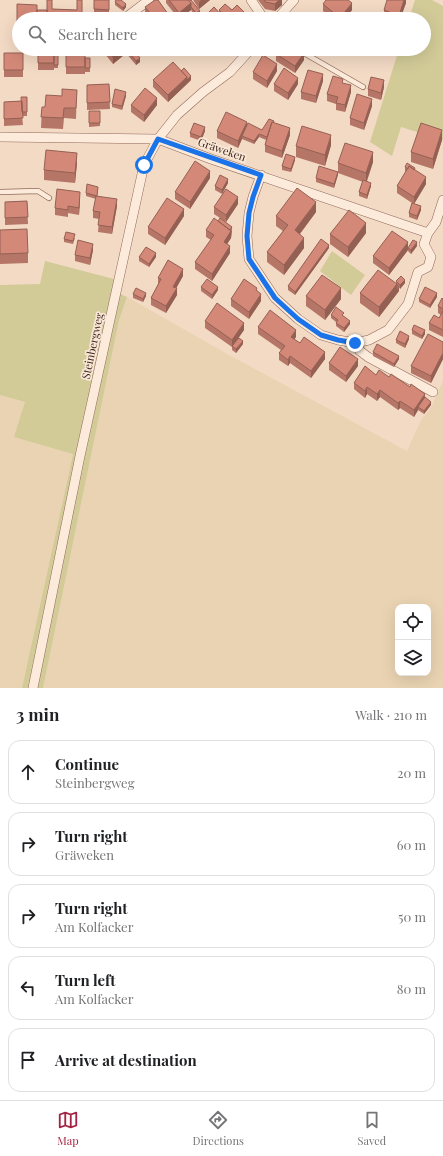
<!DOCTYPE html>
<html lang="en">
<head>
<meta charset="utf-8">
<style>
	:root { --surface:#fff; --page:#f6f6f6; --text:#202124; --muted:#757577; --line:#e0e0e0; --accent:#a52342 }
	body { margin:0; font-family:"Playfair Display",serif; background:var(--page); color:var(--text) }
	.controls { position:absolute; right:12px; bottom:12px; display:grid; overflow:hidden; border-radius:8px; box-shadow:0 4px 16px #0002 }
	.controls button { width:36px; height:36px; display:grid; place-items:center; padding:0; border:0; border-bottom:1px solid var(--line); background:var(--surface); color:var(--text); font:20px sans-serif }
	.stop { position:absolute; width:12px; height:12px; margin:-9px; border:3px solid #1a73e8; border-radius:50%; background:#fff }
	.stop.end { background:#1a73e8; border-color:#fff; box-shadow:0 1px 4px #0008 }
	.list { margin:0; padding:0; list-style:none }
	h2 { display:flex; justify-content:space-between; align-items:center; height:52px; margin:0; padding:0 16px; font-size:17px }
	h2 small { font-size:13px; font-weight:400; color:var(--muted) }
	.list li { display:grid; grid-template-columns:26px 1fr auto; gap:12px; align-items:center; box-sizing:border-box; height:64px; margin:0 8px 8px; padding:0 8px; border:1px solid var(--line); border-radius:12px }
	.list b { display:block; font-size:15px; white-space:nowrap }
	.list p { margin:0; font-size:13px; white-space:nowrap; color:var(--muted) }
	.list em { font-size:13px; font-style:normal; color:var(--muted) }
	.icon { flex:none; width:22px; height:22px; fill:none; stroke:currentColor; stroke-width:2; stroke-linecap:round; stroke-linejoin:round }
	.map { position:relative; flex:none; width:443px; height:688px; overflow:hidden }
	.search { position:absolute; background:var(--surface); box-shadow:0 4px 16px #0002; left:12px; right:12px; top:12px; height:44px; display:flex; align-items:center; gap:10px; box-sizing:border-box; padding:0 14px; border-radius:22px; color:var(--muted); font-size:15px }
	.sheet { height:412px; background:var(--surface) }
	nav { display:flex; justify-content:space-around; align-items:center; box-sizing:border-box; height:56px; border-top:1px solid var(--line); background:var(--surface); font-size:11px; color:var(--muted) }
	nav a { display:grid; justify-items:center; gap:2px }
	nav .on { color:var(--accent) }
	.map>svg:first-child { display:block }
</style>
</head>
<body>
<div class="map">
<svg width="443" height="688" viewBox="0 0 443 688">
	<rect width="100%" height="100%" fill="#f3dac5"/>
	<!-- farmland -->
	<path fill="#e9d3b2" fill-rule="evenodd" d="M127,297l104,59 176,95 14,-31 10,-12 12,-27v307h-400l76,-368zM398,607h30v66h-30z
		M0,395l25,7 -10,35 58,16 -51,235h-22z"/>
	<!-- green -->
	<path fill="#d2cb98" d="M415,0h17l11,6v134l-42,-13 -9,29 -22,-14 29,-93h25v-30h-15z
		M332,251l33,24 -14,20 -31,-24z
		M45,261l69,18 -84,409h-8l51,-234 -59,-17 11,-35 -25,-7v-110l40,-1z
		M118,293l9,4 -8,23 -76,368h-7z"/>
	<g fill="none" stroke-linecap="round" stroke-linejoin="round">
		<defs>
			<path id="lane" d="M297,49l66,38
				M0,192l38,-1 11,7"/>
			<path id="street" d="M251,0l13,19
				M124,19l25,-19
				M277,19l17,-19
				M0,137l158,2 53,20 217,74
				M261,175l-8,22 -4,16 -2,23 2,23 26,39 23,21 23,16 17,5 17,3 14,-3 19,-10 20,-26 10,-32 10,-5 3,-10 -7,-13 4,-11 8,-11 7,-22
				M355,343l5,8 8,6 65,35
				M33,688l47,-232 64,-291 14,-26 19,-24 26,-23 27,-20 21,-23"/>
		</defs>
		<!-- lane casing -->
		<use href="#lane" stroke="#906959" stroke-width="6"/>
		<!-- street casing -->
		<use href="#street" stroke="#906959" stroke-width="10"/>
		<!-- lane -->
		<use href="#lane" stroke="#fceada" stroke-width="4.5"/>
		<!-- street -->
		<use href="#street" stroke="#fceada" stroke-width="9"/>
	</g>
	<!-- wall -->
	<path fill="#b67667" d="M82,0v19h-63v16h-2v-31l20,6h10l5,-1 25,1z
		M94,0h15v16h-15z
		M166,0h25l9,14 -4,3 -5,-7 -11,9h-1l-13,-16z
		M193,0h17l-11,9z
		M258,0h24v5l-7,6 -10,-2z
		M406,0v3l-6,16h-11l-5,-2v-7z
		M115,2l11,5 -3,4 -8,-6z
		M323,4l29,6 -7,9h-13l-9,-8z
		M145,7l23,12h-19l-4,-5z
		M219,10h13l19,9h-39l-3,-3v-4l10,1z
		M38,49l16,5h4v14h-4v2h-16z
		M66,49l19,12 5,7v4h-5v2h-19z
		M101,49h23v6l-11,9z
		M126,49l14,13 -4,3 -10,-12z
		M314,49h17l-5,7z
		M4,53h19v24h-19z
		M276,54l28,6 -9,13 -19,-12z
		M181,71l10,9 -23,22 -15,-15v-7z
		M277,71l-10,17 -14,-9v-7z
		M323,81l-7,22 -15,-4v-7z
		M109,84l1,25 -23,1v-25z
		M274,84h24l-10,16 -14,-9z
		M343,84l8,8 -6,20 -9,-2v-6l-9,-3v-7z
		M384,87l-3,13 -13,-4v-7z
		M77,90l-1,29 -12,-1 -1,11 -22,-1 1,-21h3l17,-11z
		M126,96l-4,14 -10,-3v-3z
		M27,97v19h-5l1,9 -19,1v-24l17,-1z
		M131,105h26l-13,17 -13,-10z
		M372,106l-8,24 -14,-5v-7z
		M89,111h11v15l-11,1z
		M274,123l16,12 -8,23 -17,-6v-7l1,-5 -7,-3 -5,7 -12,-5 -4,9 -21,-10v-7l30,-6 15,5z
		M205,131l-4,10 -11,-4v-4z
		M442,140l-9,29 -22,-7v-10z
		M331,145l-6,21 -29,-9v-11z
		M295,160l-4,12 -9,-2v-4z
		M373,162l-6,19 4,5 -4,13 -8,-3v-4l4,-10 -25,-9 -4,15 -18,-6v-4l22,-6v-9z
		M77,163l-2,20 -31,-3v-10z
		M405,167l10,3 11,14 -12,20 7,6 -4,10 -8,-3v-4l3,-10 -15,-10v-7l9,-14 -1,-1z
		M210,178l-20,31 -15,-10v-7z
		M228,183l-6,11 -7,-4v-4z
		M98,190l-1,6 20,10 -5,28 -14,-2 1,-13 -6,-1v-7l3,-12 -10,-3v-3z
		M80,199l-1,16 -11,-2v4l-13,-2v-7z
		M27,201l1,23 -23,1v-23z
		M238,204l-12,18 -12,-8v-7z
		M316,212l-16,22 4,14 -20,27 -17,-13v-10l16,-21 -7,-5v-10z
		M184,216l-19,29 -17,-11v-7z
		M0,230l28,23v10l-28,1z
		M206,230l26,1 -1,7 -4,6 3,9 -18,28 -17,-12v-7l16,-22 -5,-3z
		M366,233l-18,24 -18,-13v-10z
		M75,238l-2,6 -9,-2v-3z
		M417,246l-6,8 -3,-3v-1l-19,25 -16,-12v-7z
		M329,248l-34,47 -7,-5v-4z
		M93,250l-3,15 -15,-4v-6z
		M139,257h17l-7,10 -10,-6z
		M183,276l-7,12 1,7 -11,18 -15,-8v-7l7,-13v-7z
		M396,281l9,2 -5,6 -1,-2v4l-20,26 -19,-14v-10l36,-9z
		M201,287l17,3 -6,9 -11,-8z
		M257,290l4,11 -12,18 -18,-13v-7z
		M133,294l13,2 -3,6 -10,-4z
		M306,296l35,3 -16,21 -19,-14z
		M437,297l-7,11 -11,-6v-3z
		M443,299v38l-14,-7v-7l10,-5 2,-3 -3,-2v-7z
		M331,315l13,2 6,7 -6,8 -8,-6v-4l-5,-4z
		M205,321l39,9 -12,17 -27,-19z
		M258,327l38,10 -2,2 31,20 -14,19 -21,-15 -2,3 -9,-6v-7l2,-3 -23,-16z
		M412,330l13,4 -3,5 -10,-5z
		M409,339l-4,9 -9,-5v-3z
		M443,342v17l-12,24 -20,-10v-7z
		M243,344l-7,9 -4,-3v-4z
		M373,352l26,7 -5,8 -21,-11z
		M329,363l29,3 -12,16 -17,-12z
		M376,375l13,2 36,20 6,8 -7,9 -6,-4 -4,7 -14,-9 -2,2 -18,-13 -3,4 -10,-7 -2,4 -11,-9v-6z"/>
	<!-- shaded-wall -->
	<path fill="#946054" d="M201,0h9l-11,9v-7z
		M279,0h3v5l-7,6v-7z
		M404,0h2v3l-6,16h-1v-3z
		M191,3v7l-12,9v-6z
		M352,3v7l-7,9h-5z
		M126,4v3l-3,4v-3z
		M200,11v3l-4,3v-4z
		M168,14v5h-6z
		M124,49v6l-11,9v-7z
		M326,49h5l-5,7z
		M304,53v7l-9,13v-7z
		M140,58v4l-4,3v-4z
		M277,64v7l-10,17v-7z
		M323,74v7l-7,22v-7z
		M191,76v4l-4,4v-4z
		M187,77v7l-19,18v-7z
		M298,78v6l-10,16v-7z
		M384,80v7l-3,13v-7z
		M351,85v7l-6,20v-7z
		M126,92v4l-4,14v-4z
		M157,98v7l-13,17v-7z
		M372,99v7l-8,24v-7z
		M247,122v7l-5,7v3l-4,9v-7z
		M205,127v4l-4,10v-4z
		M290,128v7l-8,23v-7z
		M442,130v10l-9,29v-10z
		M259,134v3l-5,7v-3z
		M331,135v10l-6,21v-11z
		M373,152v10l-7,21v-10z
		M77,153v10l-2,20v-10z
		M295,157v3l-4,12v-3z
		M210,171v7l-20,31v-7z
		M338,172v3l-4,13v-4z
		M426,177v7l-12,20v-7z
		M228,179v4l-6,11v-4z
		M371,183v3l-4,13v-4z
		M80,192v7l-1,16v-7z
		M238,197v7l-12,18v-7z
		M117,199v7l-5,28v-7z
		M316,202v10l-21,28v-10z
		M421,206v4l-4,10v-4z
		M184,209v7l-19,29v-7z
		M366,223v10l-18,24v-10z
		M232,227l-1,11 -7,11v-7l4,-10z
		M304,238v10l-20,27v-10z
		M408,242v8l-19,25v-7z
		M417,242v4l-6,8v-4z
		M93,244v6l-3,15v-7z
		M329,245v3l-34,47v-3z
		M230,246v7l-18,28v-7z
		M156,253v4l-7,10v-3z
		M183,269v7l-10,18v-7z
		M405,280v3l-5,6v-4z
		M397,284v7l2,-4v4l-20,26v-10z
		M218,287v3l-6,9v-4z
		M177,288v7l-11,18v-7z
		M341,288v11l-16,21v-10z
		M146,293v3l-3,6v-3z
		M437,293v4l-7,11v-3z
		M261,294v7l-12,18v-7z
		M350,321v3l-6,8v-4z
		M244,323v7l-12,17v-7z
		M296,330v7l-5,7v-7z
		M425,330v4l-3,5v-3z
		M409,336v3l-4,9v-4z
		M243,341v3l-7,9v-4z
		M325,352v7l-14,19v-7z
		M443,353v6l-12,24v-7z
		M290,356v7l-2,3v-6z
		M399,356v3l-5,8v-3z
		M358,359v7l-12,16v-6z
		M367,387v7l-2,4v-7z
		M380,390v7l-3,4v-7z
		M425,394v7l-7,6v3l-4,7v-7z
		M400,401v7l-2,2v-7z
		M431,402v3l-7,9v-3z"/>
	<!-- building -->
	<path fill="#d48978" stroke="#946054" d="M47,0h5v9l25,1v-10h5v14h-4v5h-27v-6h-4z
		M94,0h15v10l-15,-1z
		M116,0h5l5,4 -3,4 -8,-6z
		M155,0h3l10,14 -6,5h-7l-10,-12z
		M169,0h19l3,3 -12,10z
		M188,0h3l9,11 -4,2 -5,-6v-4z
		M264,0h15l-4,4 -10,-2z
		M326,0h22l4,3 -12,15 -17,-14z
		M387,0h17l-5,16 -15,-6z
		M17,4l20,1v14h-18v10l-2,-1z
		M225,4l7,6 5,-5 14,14h-23l-9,-9z
		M214,7l9,10 -3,2h-5l-6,-7z
		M37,10h10v9h-10z
		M136,14l3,5h-9z
		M38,49h16v14h-16z
		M66,49h19v18h-19z
		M107,49h17l-11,8z
		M126,49h7l7,9 -4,3z
		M279,49h18l7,4 -9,13 -19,-12z
		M4,53h19v17h-19z
		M54,54h4v11h-4z
		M263,55l14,9 -10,17 -14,-9z
		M85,58h5v10h-5z
		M173,62l14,15 -19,18 -15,-15z
		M184,68l7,8 -4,4v-3l-6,-6z
		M284,68l14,10 -10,15 -14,-9z
		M308,70l15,4 -7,22 -15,-4z
		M333,76l10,3 -1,4 9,2 -6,20 -9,-2 2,-6 -11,-3z
		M371,77l13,3 -3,13 -13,-4z
		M109,84l1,18 -23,1v-18z
		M145,88l12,10 -13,17 -13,-10z
		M62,89l15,1 -1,18h-12l-1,10 -22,-1 1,-10h3l1,-12 16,1z
		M115,89l11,3 -4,14 -10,-2z
		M357,94l15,5 -8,24 -14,-5z
		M21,97h6v15h-5z
		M22,101l1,17 -19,1v-17z
		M89,111h11v12h-11z
		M226,112l21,10 -9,19 -21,-10z
		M269,119l5,2 -1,2 -1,-1 -5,15 -8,-3 -5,7 -12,-5 6,-13 14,7z
		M272,122l18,6 -8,23 -17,-6z
		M194,123l11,4 -4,10 -11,-4z
		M421,123l21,7 -9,29 -22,-7z
		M302,126l29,9 -6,20 -29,-9z
		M345,143l28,9 -7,21 -28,-10z
		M46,150l31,3 -2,20 -31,-3z
		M286,154l9,3 -4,12 -9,-3z
		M195,161l15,10 -20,31 -15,-10z
		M407,163l8,5 -1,2 -5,-4 -1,3 -3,-2z
		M319,166l19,6 -4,12 -18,-6z
		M409,166l17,11 -12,20 -17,-11z
		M220,175l8,4 -6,11 -7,-4z
		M363,180l8,3 -4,12 -8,-3z
		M87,184l11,3 -1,9 -11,-3z
		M297,188l19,14 -21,28 9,8 -20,27 -17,-13 21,-27 -12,-9z
		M57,189l23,3 -1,16 -11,-2v4l-13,-2z
		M226,189l12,8 -12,18 -12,-8z
		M96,196l21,3 -5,28 -14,-2 2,-13 -7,-1z
		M167,198l17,11 -19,29 -17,-11z
		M27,201l1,16 -23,1v-16z
		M412,203l9,3 -4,10 -8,-3z
		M349,210l17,13 -18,24 -18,-13z
		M214,218l17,13 -7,11 6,4 -18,28 -17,-12 19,-27 -8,-5z
		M220,218l12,9 -2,3 -12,-9z
		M27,229l1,24 -28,1v-24z
		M392,231l16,11 -19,26 -16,-12z
		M66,232l9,2 -2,7 -9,-2z
		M321,239l8,6 -34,47 -7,-6z
		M78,240l15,4 -3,14 -15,-3z
		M413,240l4,2 -6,8 -3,-2z
		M146,247l10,6 -7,11 -10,-7z
		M168,260l15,9 -10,18 4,1 -11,18 -15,-8 10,-19 -3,-1z
		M378,270l19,14 -18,23 -19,-14z
		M322,275l19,13 -16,22 -19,-14z
		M401,276l4,4 -5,5 -4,-4z
		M207,279l11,8 -6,8 -11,-8z
		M244,279l13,9 -1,2 5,4 -12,18 -18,-13z
		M397,285l2,2 -2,4z
		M425,287l12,6 -7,12 -11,-6z
		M136,288l10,5 -3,6 -10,-5z
		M442,298l1,1v10l-5,-3z
		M217,303l27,20 -12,17 -27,-19z
		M336,307l8,6 -2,2 8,6 -6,7 -8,-5 2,-3 -7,-5z
		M270,310l26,20 -5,7 9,6 4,-6 21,15 -14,19 -21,-15 -2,4 -9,-7 6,-7 -27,-19z
		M443,311v19l-14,-7 5,-8 5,3z
		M414,325l11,5 -3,6 -10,-6z
		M400,331l9,5 -4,8 -9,-4z
		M428,334l15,8v11l-12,23 -20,-10z
		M239,338l4,3 -7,8 -4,-3z
		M377,344l22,12 -5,8 -21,-12z
		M340,347l18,12 -12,17 -17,-13z
		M365,366l11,9 3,-5 10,7 2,-3 19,13 1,-3 14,10 -11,16 -14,-9 -2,2 -18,-13 -3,4 -10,-7 -2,4 -11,-8z
		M425,397l6,5 -7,9 -6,-4z"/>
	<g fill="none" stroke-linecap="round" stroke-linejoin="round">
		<!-- route -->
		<path stroke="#1a73e8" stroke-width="5" d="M144,165l14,-26 103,36 -8,22 -4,16 -2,23 2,23 26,39 23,21 23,16 17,5 17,3"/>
	</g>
	<g text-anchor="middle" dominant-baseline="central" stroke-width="3.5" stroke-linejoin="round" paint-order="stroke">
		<!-- street labels -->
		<g font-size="11" fill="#3f261e" stroke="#f9e7d6">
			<text transform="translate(222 149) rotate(19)">Gräweken</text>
			<text transform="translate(92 346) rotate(-78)">Steinbergweg</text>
		</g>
	</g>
</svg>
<div class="controls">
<button><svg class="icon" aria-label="locate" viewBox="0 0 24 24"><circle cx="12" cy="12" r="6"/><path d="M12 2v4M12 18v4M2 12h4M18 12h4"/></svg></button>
<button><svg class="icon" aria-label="layers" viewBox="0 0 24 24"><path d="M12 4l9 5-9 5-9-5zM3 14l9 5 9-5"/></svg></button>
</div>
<div class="stop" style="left:144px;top:165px"></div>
<div class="stop end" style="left:355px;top:343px"></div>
<div class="search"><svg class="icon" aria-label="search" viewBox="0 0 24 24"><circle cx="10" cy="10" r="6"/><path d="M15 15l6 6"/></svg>Search here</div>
</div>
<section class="sheet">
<h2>3 min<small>Walk · 210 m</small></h2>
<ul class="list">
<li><svg class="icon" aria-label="ahead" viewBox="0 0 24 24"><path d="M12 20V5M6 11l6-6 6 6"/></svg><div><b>Continue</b><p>Steinbergweg</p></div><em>20 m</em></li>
<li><svg class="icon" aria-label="right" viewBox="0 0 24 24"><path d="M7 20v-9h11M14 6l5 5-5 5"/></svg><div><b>Turn right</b><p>Gräweken</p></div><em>60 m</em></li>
<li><svg class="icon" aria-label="right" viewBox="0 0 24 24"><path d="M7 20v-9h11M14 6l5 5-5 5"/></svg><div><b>Turn right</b><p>Am Kolfacker</p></div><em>50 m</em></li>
<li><svg class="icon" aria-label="left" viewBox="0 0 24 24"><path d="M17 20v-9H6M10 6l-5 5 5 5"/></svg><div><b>Turn left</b><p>Am Kolfacker</p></div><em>80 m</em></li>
<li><svg class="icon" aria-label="arrive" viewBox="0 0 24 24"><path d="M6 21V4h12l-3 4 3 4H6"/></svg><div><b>Arrive at destination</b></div></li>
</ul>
</section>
<nav>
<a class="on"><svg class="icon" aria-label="map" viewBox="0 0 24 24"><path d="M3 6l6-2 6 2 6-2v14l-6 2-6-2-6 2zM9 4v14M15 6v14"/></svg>Map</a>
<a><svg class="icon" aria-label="directions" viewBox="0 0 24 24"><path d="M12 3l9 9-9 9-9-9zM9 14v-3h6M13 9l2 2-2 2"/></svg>Directions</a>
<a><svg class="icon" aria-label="saved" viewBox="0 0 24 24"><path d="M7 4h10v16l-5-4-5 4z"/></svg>Saved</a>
</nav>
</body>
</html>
